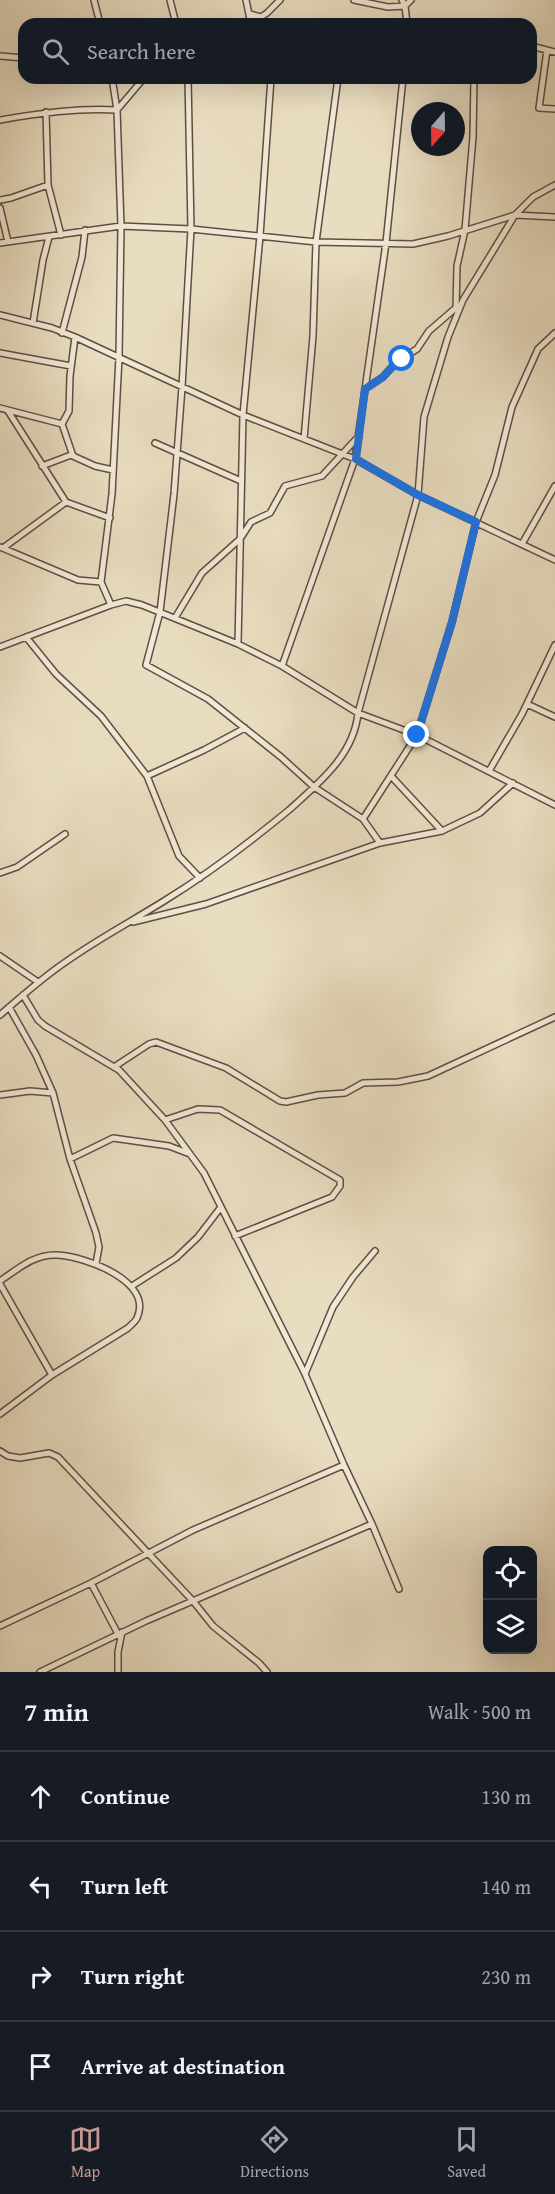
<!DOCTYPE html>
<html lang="en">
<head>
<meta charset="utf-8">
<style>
	:root { --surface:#171b24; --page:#242831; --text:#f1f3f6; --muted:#9ea1a6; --line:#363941; --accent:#c59692 }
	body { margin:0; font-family:"Gentium Book Plus",serif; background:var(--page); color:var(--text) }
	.controls { position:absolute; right:18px; bottom:18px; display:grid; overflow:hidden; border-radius:12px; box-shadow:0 6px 24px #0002 }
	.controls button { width:54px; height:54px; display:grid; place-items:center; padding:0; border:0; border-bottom:2px solid var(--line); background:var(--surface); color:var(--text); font:30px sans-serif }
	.compass { position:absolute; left:411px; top:102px; width:54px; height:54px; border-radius:50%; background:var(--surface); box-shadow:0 6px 24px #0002; rotate:200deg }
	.stop { position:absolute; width:18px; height:18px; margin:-14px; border:4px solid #1a73e8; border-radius:50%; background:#fff }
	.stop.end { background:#1a73e8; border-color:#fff; box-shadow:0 2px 6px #0008 }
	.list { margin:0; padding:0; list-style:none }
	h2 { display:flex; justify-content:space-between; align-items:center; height:78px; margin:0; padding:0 24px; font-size:26px }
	h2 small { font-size:20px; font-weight:400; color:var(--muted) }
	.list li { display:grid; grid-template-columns:39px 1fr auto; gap:18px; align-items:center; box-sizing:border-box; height:90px; padding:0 24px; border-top:2px solid var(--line) }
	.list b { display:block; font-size:22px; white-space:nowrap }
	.list em { font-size:20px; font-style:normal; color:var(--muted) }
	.icon { flex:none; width:33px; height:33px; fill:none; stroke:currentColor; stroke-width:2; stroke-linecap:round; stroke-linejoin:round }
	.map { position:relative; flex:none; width:555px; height:1672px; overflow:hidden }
	.search { position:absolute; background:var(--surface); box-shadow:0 6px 24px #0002; left:18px; right:18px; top:18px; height:66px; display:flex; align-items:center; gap:15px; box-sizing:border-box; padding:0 21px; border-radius:18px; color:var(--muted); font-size:22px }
	.sheet { height:438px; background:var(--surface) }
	nav { display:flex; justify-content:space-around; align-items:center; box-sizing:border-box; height:84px; border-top:2px solid var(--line); background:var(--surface); font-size:16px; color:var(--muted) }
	nav a { display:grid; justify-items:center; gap:3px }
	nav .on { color:var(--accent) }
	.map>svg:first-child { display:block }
</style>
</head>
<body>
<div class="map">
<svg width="555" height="1672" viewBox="0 0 555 1672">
	<rect width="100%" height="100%" fill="#e9ddc1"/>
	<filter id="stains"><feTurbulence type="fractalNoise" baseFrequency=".00333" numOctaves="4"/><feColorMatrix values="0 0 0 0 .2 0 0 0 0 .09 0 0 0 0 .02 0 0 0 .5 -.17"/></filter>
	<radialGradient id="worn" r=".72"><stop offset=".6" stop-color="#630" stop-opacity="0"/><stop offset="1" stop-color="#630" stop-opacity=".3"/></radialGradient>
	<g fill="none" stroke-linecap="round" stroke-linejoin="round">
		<defs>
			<path id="street" d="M94,0l6,24
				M170,0l6,24
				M246,0l5,24
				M354,0l34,7 17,-1 6,-6
				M402,0l3,6 2,18
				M250,14l11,3 6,-4 13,-13
				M531,46l24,6
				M547,50l-8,58 16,1
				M0,56l24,2
				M188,78l3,151 -9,158 -8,107 -14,118 -14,53 62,34 73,58 33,30 49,32 17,24
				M46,112l2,73 13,50
				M0,120c40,-7 77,-12 117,-10l27,-32
				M0,200l11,-2 37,-13
				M0,208l8,34
				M0,243l121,-17 70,3 125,13 97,2 35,-8 67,-21 40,2
				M456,309l1,-43 8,-36 8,-93 1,-59
				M0,315l52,13 23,9 168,78 112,44 63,36 137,65
				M33,323l10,-63 6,-23
				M62,333l20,-76 3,-27
				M75,337l-5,39 -1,35 -7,13 11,32 22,10 18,4
				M0,353l71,13
				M365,389l18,-12 13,-15 21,-13 12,-18 29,-25
				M0,408l62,16
				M8,411l58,91 44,16
				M304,439l9,-103 3,-94 22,-164
				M155,443l86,38
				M42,466l29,-11
				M522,544l33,-58
				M0,547l78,33 23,2
				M3,548l63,-46
				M111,605l-10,-23 11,-88 7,-137 2,-131 -4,-116 -5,-32
				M175,618l27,-45 38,-34 11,-17 19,-9 15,-27 37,-10 37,-40
				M26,637l30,37 45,42 46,60 32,80 21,22
				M238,644l5,-229 17,-179 11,-158
				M0,647l111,-42 15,-4 16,4 96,39 44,22 76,47 59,22 138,70
				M282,666l73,-207 31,-216 17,-165
				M527,704l28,13
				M489,771l33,-57 33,-69
				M147,776l57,-26 41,-22
				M391,776l51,55
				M363,819l54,-84 35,-113 24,-100 19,-47 17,-68 26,-58 17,-16
				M0,873l17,-6 48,-33
				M133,922l73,-18 174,-61 62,-12 38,-18 33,-30
				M0,956l38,26
				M23,995l15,25 7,6 74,44 46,50 39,53 101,201 39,91 28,59 27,65
				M9,1007l27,48 17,38 17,66 26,74 3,14 -3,17
				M0,1015c22,-19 43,-38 67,-54 31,-22 65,-40 97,-60 44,-27 85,-58 125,-91 30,-27 65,-55 69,-97l60,-218 6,-78 24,-80 15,-37 52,-85 18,-18 22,-12
				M114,1067l35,-23 7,-2 70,26 54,33 6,1 32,-7 27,-2 18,-10 35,-1 30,-6 127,-59
				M0,1095l30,-4 23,2
				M165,1120l33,-11 22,1 120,70v6l-8,11 -97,39
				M70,1159l43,-21 56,8 21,8
				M0,1281c18,-12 34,-27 57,-26 27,1 97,26 80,63 -1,3 -6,7 -9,10l-76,47 -52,39
				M0,1284l52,91
				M132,1286l44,-28 22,-21 23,-30
				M305,1374l28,-67 20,-30 22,-26
				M0,1451l8,5 12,2 29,-5 9,4 135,144 20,25 46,37 8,9
				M91,1583l27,51
				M0,1626l91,-43 102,-53 151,-65
				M40,1672l106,-51 226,-97
				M118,1672v-20l4,-20"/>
		</defs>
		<!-- street casing -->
		<use href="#street" stroke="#5e4f42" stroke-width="8"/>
		<!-- street -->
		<use href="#street" stroke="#f1e9d7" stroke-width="5"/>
	</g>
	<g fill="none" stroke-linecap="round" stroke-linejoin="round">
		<!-- route -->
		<path stroke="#1a73e8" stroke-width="8" d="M402,359l-6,4 -13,14 -18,12 -9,70 62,36 58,27 -24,100 -35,113"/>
	</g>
	<rect width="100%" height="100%" filter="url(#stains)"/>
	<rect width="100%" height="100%" fill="url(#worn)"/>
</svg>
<div class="controls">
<button><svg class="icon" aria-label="locate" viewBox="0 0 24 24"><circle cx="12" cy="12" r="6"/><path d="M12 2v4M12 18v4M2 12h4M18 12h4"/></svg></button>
<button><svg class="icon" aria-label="layers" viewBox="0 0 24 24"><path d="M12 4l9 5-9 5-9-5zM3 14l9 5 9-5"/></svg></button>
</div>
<svg class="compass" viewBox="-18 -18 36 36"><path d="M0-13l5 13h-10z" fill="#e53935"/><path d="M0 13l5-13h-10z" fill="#9ea1a6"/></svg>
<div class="stop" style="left:402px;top:359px"></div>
<div class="stop end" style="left:417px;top:735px"></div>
<div class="search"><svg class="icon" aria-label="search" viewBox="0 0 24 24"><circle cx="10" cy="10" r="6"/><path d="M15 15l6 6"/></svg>Search here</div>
</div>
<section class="sheet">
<h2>7 min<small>Walk · 500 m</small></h2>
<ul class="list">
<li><svg class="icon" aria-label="ahead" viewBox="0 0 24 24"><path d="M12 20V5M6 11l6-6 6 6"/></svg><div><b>Continue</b></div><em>130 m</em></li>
<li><svg class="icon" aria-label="left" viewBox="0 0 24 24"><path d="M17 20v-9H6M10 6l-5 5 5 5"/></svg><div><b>Turn left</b></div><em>140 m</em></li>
<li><svg class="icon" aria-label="right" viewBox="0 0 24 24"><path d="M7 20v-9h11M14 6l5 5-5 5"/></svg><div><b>Turn right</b></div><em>230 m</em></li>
<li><svg class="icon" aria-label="arrive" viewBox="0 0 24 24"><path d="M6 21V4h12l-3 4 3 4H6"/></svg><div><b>Arrive at destination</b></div></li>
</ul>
</section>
<nav>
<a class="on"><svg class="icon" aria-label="map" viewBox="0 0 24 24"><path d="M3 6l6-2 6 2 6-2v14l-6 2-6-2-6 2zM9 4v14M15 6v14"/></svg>Map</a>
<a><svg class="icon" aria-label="directions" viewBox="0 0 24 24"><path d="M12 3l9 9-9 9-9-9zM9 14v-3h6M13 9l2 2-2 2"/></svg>Directions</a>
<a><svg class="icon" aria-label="saved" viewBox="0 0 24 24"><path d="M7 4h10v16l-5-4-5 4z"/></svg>Saved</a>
</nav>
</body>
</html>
